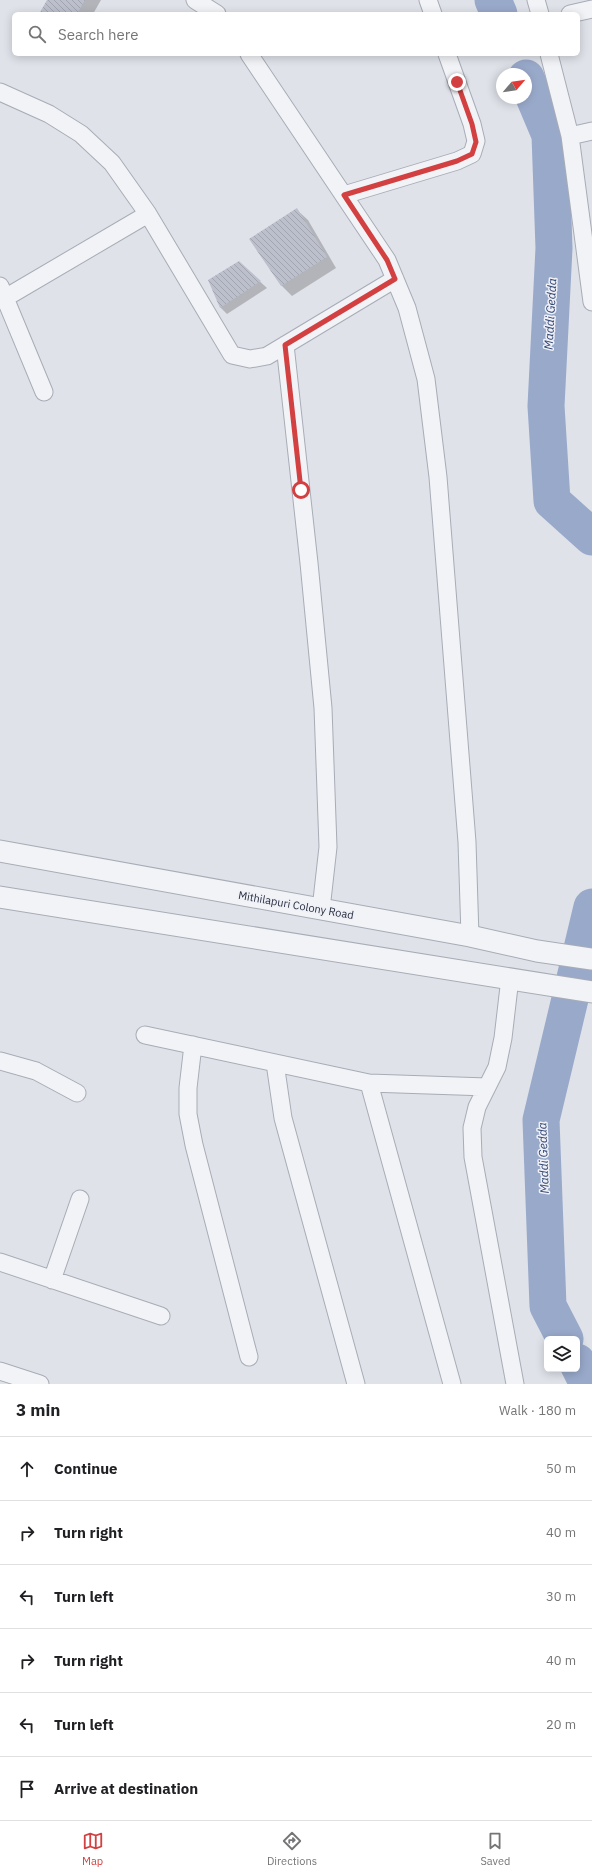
<!DOCTYPE html>
<html lang="en">
<head>
<meta charset="utf-8">
<style>
	:root { --surface:#fff; --page:#f2f2f2; --text:#202124; --muted:#757577; --line:#e0e0e0; --accent:#d24041 }
	body { margin:0; font-family:"IBM Plex Sans",sans-serif; background:var(--page); color:var(--text) }
	.controls { position:absolute; right:12px; bottom:12px; display:grid; overflow:hidden; border-radius:6px; box-shadow:0 2px 10px #0003 }
	.controls button { width:36px; height:36px; display:grid; place-items:center; padding:0; border:0; border-bottom:1px solid var(--line); background:var(--surface); color:var(--text); font:20px sans-serif }
	.compass { position:absolute; left:496px; top:68px; width:36px; height:36px; border-radius:50%; background:var(--surface); box-shadow:0 2px 10px #0003; rotate:61deg }
	.stop { position:absolute; width:12px; height:12px; margin:-9px; border:3px solid #d24041; border-radius:50%; background:#fff }
	.stop.end { background:#d24041; border-color:#fff; box-shadow:0 1px 4px #0008 }
	.list { margin:0; padding:0; list-style:none }
	h2 { display:flex; justify-content:space-between; align-items:center; height:52px; margin:0; padding:0 16px; font-size:17px }
	h2 small { font-size:13px; font-weight:400; color:var(--muted) }
	.list li { display:grid; grid-template-columns:26px 1fr auto; gap:12px; align-items:center; box-sizing:border-box; height:64px; padding:0 16px; border-top:1px solid var(--line) }
	.list b { display:block; font-size:15px; white-space:nowrap }
	.list em { font-size:13px; font-style:normal; color:var(--muted) }
	.icon { flex:none; width:22px; height:22px; fill:none; stroke:currentColor; stroke-width:2; stroke-linecap:round; stroke-linejoin:round }
	.map { position:relative; flex:none; width:592px; height:1384px; overflow:hidden }
	.search { position:absolute; background:var(--surface); box-shadow:0 2px 10px #0003; left:12px; right:12px; top:12px; height:44px; display:flex; align-items:center; gap:10px; box-sizing:border-box; padding:0 14px; border-radius:6px; color:var(--muted); font-size:15px }
	.sheet { height:436px; background:var(--surface) }
	nav { display:flex; justify-content:space-around; align-items:center; box-sizing:border-box; height:56px; border-top:1px solid var(--line); background:var(--surface); font-size:11px; color:var(--muted) }
	nav a { display:grid; justify-items:center; gap:2px }
	nav .on { color:var(--accent) }
	.map>svg:first-child { display:block }
</style>
</head>
<body>
<div class="map">
<svg width="592" height="1384" viewBox="0 0 592 1384">
	<defs>
		<pattern id="building-back-hatch" width="6" height="6" patternUnits="userSpaceOnUse"><rect width="6" height="6" fill="#bcc0cc"/><path d="M-1 5l2 2M0 0l6 6M5-1l2 2" fill="none" stroke="#a2a5b0"/></pattern>
	</defs>
	<rect width="100%" height="100%" fill="#dfe2e9"/>
	<!-- shadow -->
	<path fill="#0003" d="M48,0h53l-8,14h-52z
		M297,210l11,10 28,48 -44,28 -11,-11z
		M239,262l28,26 -40,26 -7,-7z"/>
	<g fill="none" stroke-linecap="round" stroke-linejoin="round">
		<!-- river -->
		<path stroke="#99a9ca" stroke-width="37" d="M493,0l6,14
			M526,78l24,57 4,113 -8,158 6,95 40,36
			M565,1339l-17,-33 -7,-186 51,-213
			M577,1362l11,22"/>
	</g>
	<!-- building -->
	<path fill="url(#building-back-hatch)" d="M47,0h38l-8,14h-38z
		M297,208l30,49 -46,29 -32,-47z
		M239,261l22,20 -41,27 -12,-28z"/>
	<g fill="none" stroke-linecap="round" stroke-linejoin="round">
		<defs>
			<path id="minor" d="M195,0l22,14
				M428,0l5,14
				M536,0l4,14
				M570,14l22,-5
				M249,54l138,206 20,48 19,71 12,98 29,365 3,94
				M549,54l21,82 22,166
				M0,92l49,22 32,20 31,29 36,51 84,141 18,4 17,-3 128,-77
				M570,136l22,-5
				M344,195l113,-34 15,-7 4,-13 -4,-17 -25,-70
				M0,286l44,106
				M5,298l143,-84
				M285,345l24,218 14,145 5,139 -7,62
				M510,978l-7,60 -6,29 -20,40 -5,21 1,29 42,227
				M145,1035l224,48 118,4
				M193,1045l-5,43v26l6,31 55,212
				M0,1061l36,10 41,22
				M275,1063l8,55 73,266
				M369,1083l83,301
				M0,1262l161,54
				M52,1280l28,-81
				M0,1371l40,13"/>
			<path id="tertiary" d="M0,851l470,85 67,15 55,8
				M0,897l592,95"/>
		</defs>
		<!-- minor casing -->
		<use href="#minor" stroke="#a8acb6" stroke-width="19"/>
		<!-- tertiary casing -->
		<use href="#tertiary" stroke="#a8acb6" stroke-width="23"/>
		<!-- minor -->
		<use href="#minor" stroke="#f2f3f7" stroke-width="17"/>
		<!-- tertiary -->
		<use href="#tertiary" stroke="#f2f3f7" stroke-width="21"/>
	</g>
	<g fill="none" stroke-linecap="round" stroke-linejoin="round">
		<!-- route -->
		<path stroke="#d24041" stroke-width="5" d="M301,490l-16,-145 110,-66 -8,-19 -43,-65 113,-34 15,-7 4,-12 -4,-18 -15,-42"/>
	</g>
	<g text-anchor="middle" dominant-baseline="central" stroke-width="3" stroke-linejoin="round" paint-order="stroke">
		<!-- street labels -->
		<g font-size="11" fill="#282d40" stroke="#eff1f6">
			<text transform="translate(296 905) rotate(10)">Mithilapuri Colony Road</text>
		</g>
		<!-- water labels -->
		<g font-size="12" font-style="italic" fill="#314575" stroke="#eff1f6">
			<text transform="translate(550 314) rotate(-87)">Maddi Gedda</text>
			<text transform="translate(543 1158) rotate(-92)">Maddi Gedda</text>
		</g>
	</g>
</svg>
<div class="controls">
<button><svg class="icon" aria-label="layers" viewBox="0 0 24 24"><path d="M12 4l9 5-9 5-9-5zM3 14l9 5 9-5"/></svg></button>
</div>
<svg class="compass" viewBox="-18 -18 36 36"><path d="M0-13l5 13h-10z" fill="#e53935"/><path d="M0 13l5-13h-10z" fill="#757577"/></svg>
<div class="stop" style="left:301px;top:490px"></div>
<div class="stop end" style="left:457px;top:82px"></div>
<div class="search"><svg class="icon" aria-label="search" viewBox="0 0 24 24"><circle cx="10" cy="10" r="6"/><path d="M15 15l6 6"/></svg>Search here</div>
</div>
<section class="sheet">
<h2>3 min<small>Walk · 180 m</small></h2>
<ul class="list">
<li><svg class="icon" aria-label="ahead" viewBox="0 0 24 24"><path d="M12 20V5M6 11l6-6 6 6"/></svg><div><b>Continue</b></div><em>50 m</em></li>
<li><svg class="icon" aria-label="right" viewBox="0 0 24 24"><path d="M7 20v-9h11M14 6l5 5-5 5"/></svg><div><b>Turn right</b></div><em>40 m</em></li>
<li><svg class="icon" aria-label="left" viewBox="0 0 24 24"><path d="M17 20v-9H6M10 6l-5 5 5 5"/></svg><div><b>Turn left</b></div><em>30 m</em></li>
<li><svg class="icon" aria-label="right" viewBox="0 0 24 24"><path d="M7 20v-9h11M14 6l5 5-5 5"/></svg><div><b>Turn right</b></div><em>40 m</em></li>
<li><svg class="icon" aria-label="left" viewBox="0 0 24 24"><path d="M17 20v-9H6M10 6l-5 5 5 5"/></svg><div><b>Turn left</b></div><em>20 m</em></li>
<li><svg class="icon" aria-label="arrive" viewBox="0 0 24 24"><path d="M6 21V4h12l-3 4 3 4H6"/></svg><div><b>Arrive at destination</b></div></li>
</ul>
</section>
<nav>
<a class="on"><svg class="icon" aria-label="map" viewBox="0 0 24 24"><path d="M3 6l6-2 6 2 6-2v14l-6 2-6-2-6 2zM9 4v14M15 6v14"/></svg>Map</a>
<a><svg class="icon" aria-label="directions" viewBox="0 0 24 24"><path d="M12 3l9 9-9 9-9-9zM9 14v-3h6M13 9l2 2-2 2"/></svg>Directions</a>
<a><svg class="icon" aria-label="saved" viewBox="0 0 24 24"><path d="M7 4h10v16l-5-4-5 4z"/></svg>Saved</a>
</nav>
</body>
</html>
